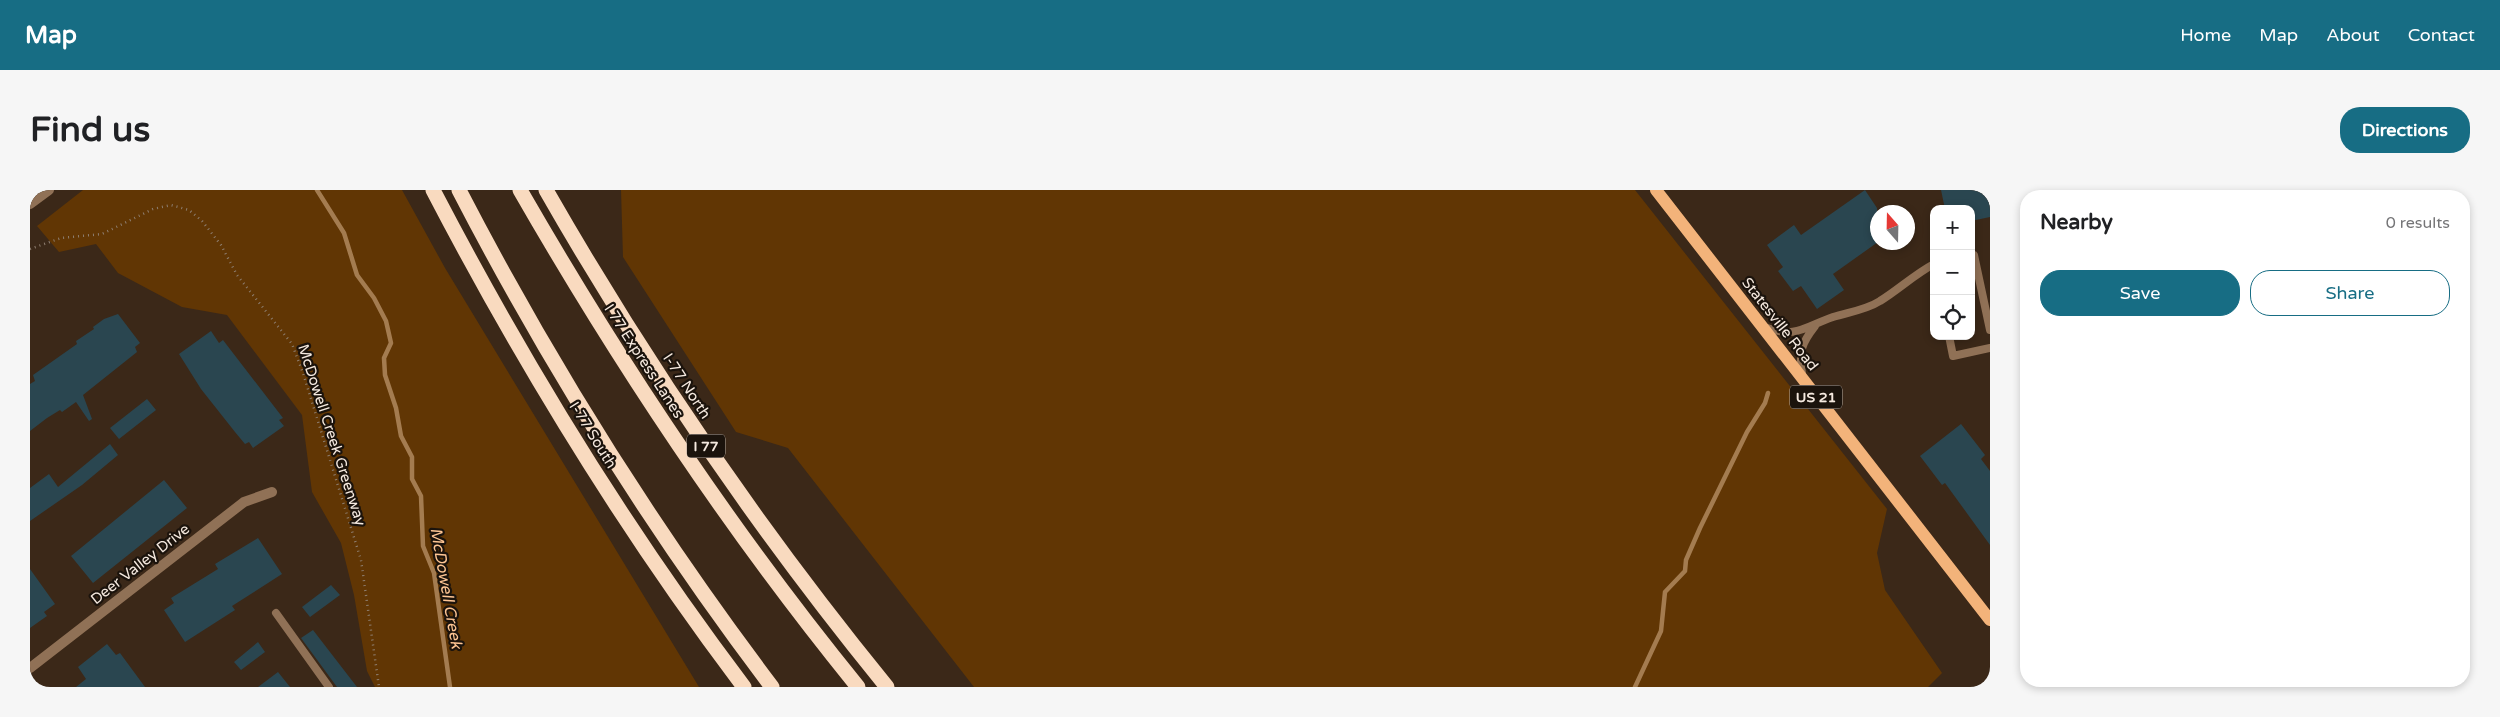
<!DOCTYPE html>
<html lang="en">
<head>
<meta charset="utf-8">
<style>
	:root { --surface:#fff; --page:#f6f6f6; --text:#202124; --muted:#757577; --line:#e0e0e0; --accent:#176d84 }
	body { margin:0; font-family:"Varela Round",sans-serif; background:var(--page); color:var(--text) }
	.controls { position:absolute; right:15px; top:15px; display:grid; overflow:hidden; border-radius:10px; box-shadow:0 2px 8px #0003 }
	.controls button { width:45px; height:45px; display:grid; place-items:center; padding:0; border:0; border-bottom:1px solid var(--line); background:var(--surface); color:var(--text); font:25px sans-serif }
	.compass { position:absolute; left:1840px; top:15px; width:45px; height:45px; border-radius:50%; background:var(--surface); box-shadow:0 2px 8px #0003; rotate:340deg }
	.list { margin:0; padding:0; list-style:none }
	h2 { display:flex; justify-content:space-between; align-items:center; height:65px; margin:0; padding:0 20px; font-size:21px }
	h2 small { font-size:16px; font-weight:400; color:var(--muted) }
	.actions { display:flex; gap:10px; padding:15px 20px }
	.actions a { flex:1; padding:11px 0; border:1px solid var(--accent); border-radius:20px; text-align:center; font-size:18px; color:var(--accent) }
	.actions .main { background:var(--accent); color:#fff }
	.icon { flex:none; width:28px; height:28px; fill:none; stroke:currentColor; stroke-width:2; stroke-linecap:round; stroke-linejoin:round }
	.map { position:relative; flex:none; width:1960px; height:497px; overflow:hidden; border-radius:20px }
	header { display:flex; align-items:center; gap:30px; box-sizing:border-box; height:70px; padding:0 25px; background:var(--accent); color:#fff }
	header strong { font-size:24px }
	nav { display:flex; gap:28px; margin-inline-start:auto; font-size:18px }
	.intro { display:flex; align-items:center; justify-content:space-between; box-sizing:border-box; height:120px; padding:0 30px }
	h1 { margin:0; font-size:35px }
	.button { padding:12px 22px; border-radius:20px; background:var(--accent); color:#fff; font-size:18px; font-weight:700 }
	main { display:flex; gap:30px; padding:0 30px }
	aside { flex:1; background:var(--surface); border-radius:20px; box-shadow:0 2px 8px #0003 }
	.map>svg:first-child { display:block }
</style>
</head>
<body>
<header>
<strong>Map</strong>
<nav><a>Home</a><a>Map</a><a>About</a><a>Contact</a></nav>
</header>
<div class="intro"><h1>Find us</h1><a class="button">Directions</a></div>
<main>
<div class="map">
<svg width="1960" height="497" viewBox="0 0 1960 497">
	<rect width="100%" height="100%" fill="#3b2818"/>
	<!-- green -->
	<path fill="#613604" d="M53,0h319l43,78 254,419h-324l-8,-16 -13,-76 -13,-52 -29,-51 -10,-77 -75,-100 -45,-8 -64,-34 -22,-29 -37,8 -22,-26z
		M591,0h1014l252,319 -10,44 8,37 57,83 -14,14h-954l-186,-239 -52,-16 -113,-175z"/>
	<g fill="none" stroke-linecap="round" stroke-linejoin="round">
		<!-- stream -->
		<path stroke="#a47c50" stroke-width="4.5" d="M287,0l27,43 13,42 17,23 12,23 5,22 -7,15 1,17 11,33 5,28 11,21v22l9,17 2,50 11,27 16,114
			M1605,497l26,-56 4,-39 20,-21 1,-11 14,-32 47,-96 18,-29 3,-10"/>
	</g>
	<!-- building -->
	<path fill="#2a4650" d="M1835,0l12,18 1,34 -45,32 11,16 -27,19 -16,-23 -8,5 -15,-20 5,-4 -16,-22 27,-20 7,10z
		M1911,0h49v27l-19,4v-12h-26z
		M88,124l22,29 -5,4 2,5 -54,43 9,24 -3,2 -13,-19 -14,10 -2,-2 -13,8 -17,13v-47l5,-3 -2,-6 44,-31 -1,-3 18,-12 -1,-2 11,-8z
		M181,141l8,12 4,-3 60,78 -4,2 5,6 -31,22 -4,-6 -4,2 -10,-12 -34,-43 -22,-35z
		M117,209l9,11 -37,29 -9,-11z
		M1931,234l24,31 -4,4 9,12v74l-45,-62 -3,2 -22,-29z
		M80,254l8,11 -36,30 -52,36v-33l19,-14 9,13z
		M134,290l23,28 -94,75 -22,-27z
		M228,348l24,36 -50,32 3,4 -50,32 -21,-32 10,-7 -3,-5 47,-29 -3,-5z
		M0,379l25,35 -11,8 3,4 -17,12z
		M301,395l9,10 -30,22 -8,-10z
		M283,440l44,57h-20l-36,-49z
		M228,452l7,10 -24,18 -7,-8z
		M77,454l9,11 4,-2 25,34h-69l10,-8 -8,-12z
		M248,482l12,15h-32z"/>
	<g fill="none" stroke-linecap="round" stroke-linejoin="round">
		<!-- path -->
		<path stroke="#8e7e70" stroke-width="2.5" stroke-dasharray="1 4" stroke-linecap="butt" d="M0,59l31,-11 41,-4 51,-25 18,-4 18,5 13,11 19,24 16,30 55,69 11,29 58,187 18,127"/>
		<!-- service -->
		<path stroke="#907156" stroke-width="8" d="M1941,66l3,-1 16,75
			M1734,137c33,12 40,0 69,-10 16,-5 33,-7 47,-16 18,-11 35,-27 54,-37
			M1919,146l4,20 37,-8
			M1772,184c-3,-23 -1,-30 13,-48
			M246,423l53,74"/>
		<!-- minor -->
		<path stroke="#907156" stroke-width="10" d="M0,478l214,-166 28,-10"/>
		<!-- tertiary -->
		<path stroke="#907156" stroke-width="10" d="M0,14l19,-14"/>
		<!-- primary -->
		<path stroke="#f3b37a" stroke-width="12" d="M1626,0l334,430"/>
		<!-- motorway -->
		<path stroke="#f9dabf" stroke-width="15" d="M403,0c90,173 193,341 311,497
			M429,0c90,174 195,341 313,497
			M490,0c100,174 211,341 338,497
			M516,0c100,175 214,341 341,497"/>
	</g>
	<g text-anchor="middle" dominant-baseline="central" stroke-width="4.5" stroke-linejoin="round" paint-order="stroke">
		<!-- shield labels -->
		<g fill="#1b130c" stroke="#b4a9a0" stroke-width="1">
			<rect x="1760" y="195.5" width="52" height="23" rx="4"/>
			<rect x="657" y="244.5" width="38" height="23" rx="4"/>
		</g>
		<g font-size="14" font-weight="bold" fill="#f5e9df">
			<text x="1786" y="207">US 21</text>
			<text x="676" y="256">I 77</text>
		</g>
		<!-- street labels -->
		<g font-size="15" fill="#f5e9df" stroke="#1b130c">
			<text transform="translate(1750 134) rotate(52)">Statesville Road</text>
			<text transform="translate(614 171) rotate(57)">I 77 Express Lanes</text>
			<text transform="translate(657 196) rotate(57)">I-77 North</text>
			<text transform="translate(302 245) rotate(72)">McDowell Creek Greenway</text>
			<text transform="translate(563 245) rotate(58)">I-77 South</text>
			<text transform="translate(110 374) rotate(-38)">Deer Valley Drive</text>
		</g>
		<!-- water labels -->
		<g font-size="16" font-style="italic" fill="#fec593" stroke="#1b130c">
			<text transform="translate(416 398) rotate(80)">McDowell Creek</text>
		</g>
	</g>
</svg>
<div class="controls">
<button>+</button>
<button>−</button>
<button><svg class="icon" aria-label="locate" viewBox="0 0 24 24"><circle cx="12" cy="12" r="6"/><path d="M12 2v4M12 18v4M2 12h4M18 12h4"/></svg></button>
</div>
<svg class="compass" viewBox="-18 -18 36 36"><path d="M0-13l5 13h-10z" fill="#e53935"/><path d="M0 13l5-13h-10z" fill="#757577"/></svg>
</div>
<aside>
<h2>Nearby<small>0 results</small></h2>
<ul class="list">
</ul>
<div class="actions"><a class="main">Save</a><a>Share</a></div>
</aside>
</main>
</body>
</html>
